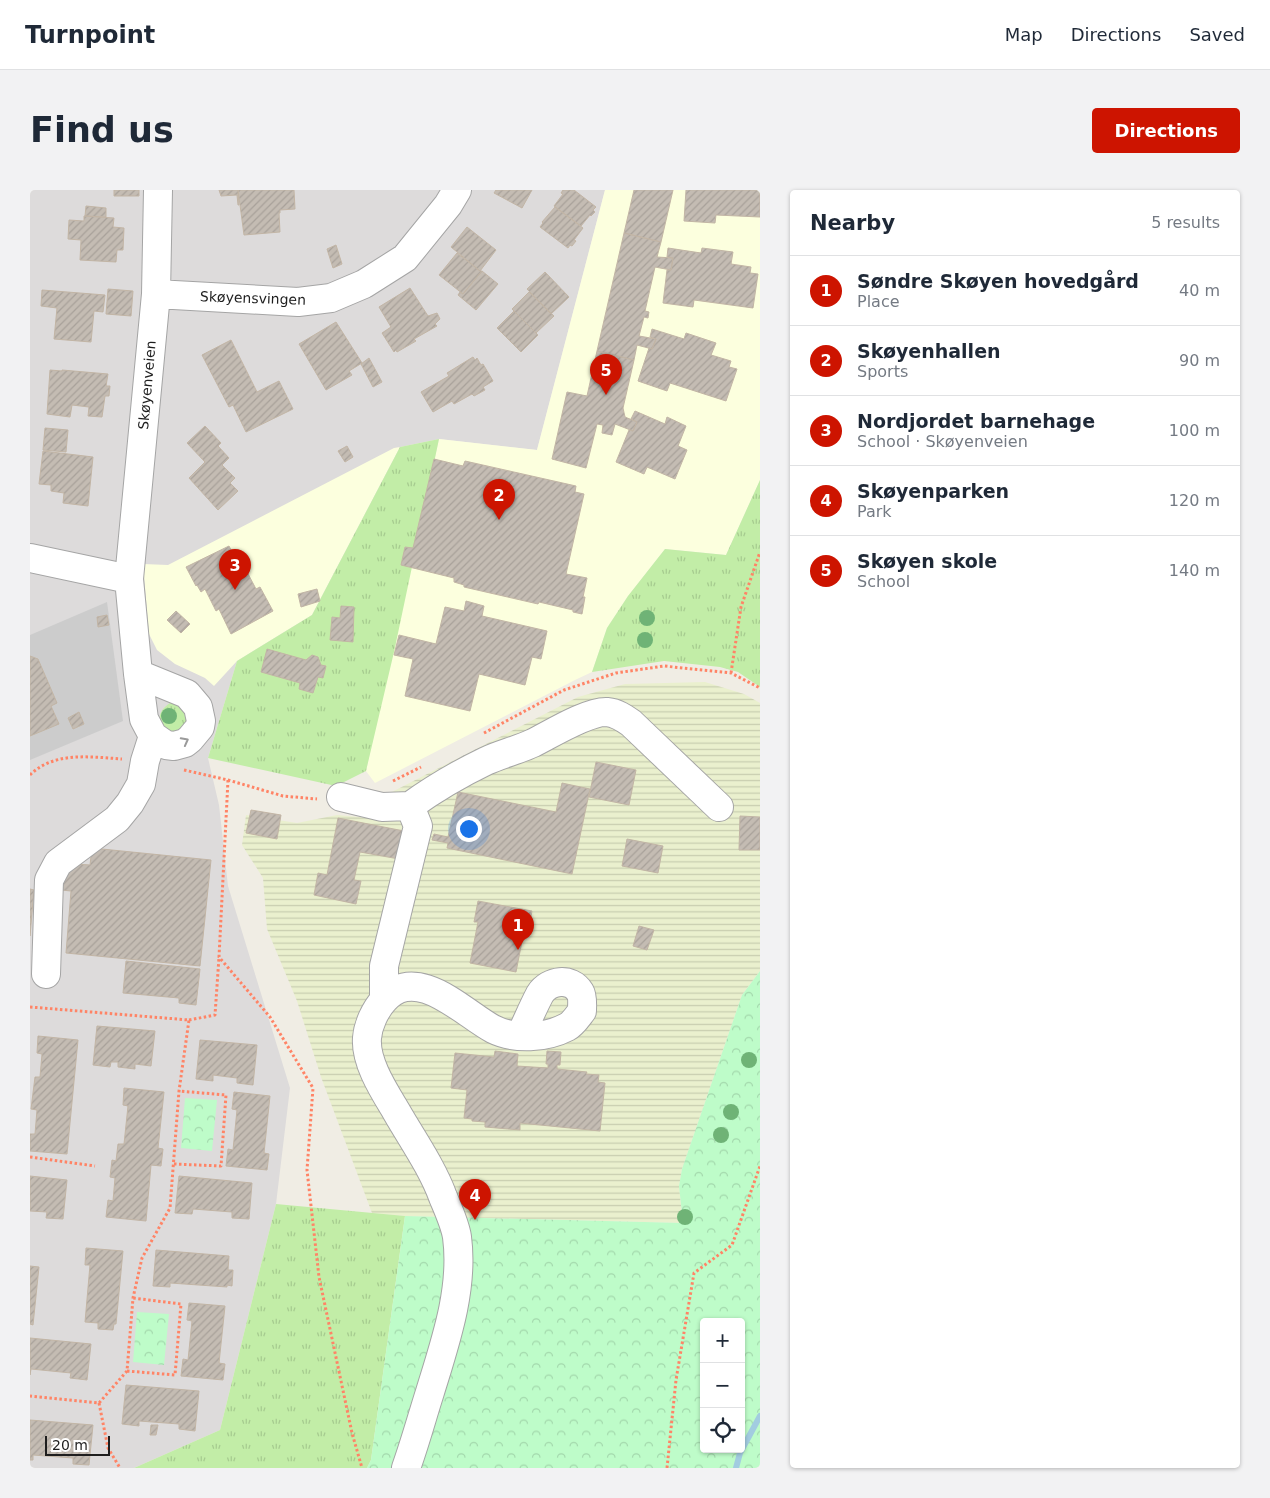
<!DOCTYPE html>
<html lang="en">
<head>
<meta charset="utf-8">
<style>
	:root { --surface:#fff; --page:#f2f2f3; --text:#1f2937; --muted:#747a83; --line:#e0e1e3; --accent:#cd1400 }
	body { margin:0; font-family:"DejaVu Sans",sans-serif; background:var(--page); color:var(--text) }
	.controls { position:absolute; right:15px; bottom:15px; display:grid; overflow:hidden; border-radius:5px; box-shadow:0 1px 4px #0004 }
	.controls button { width:45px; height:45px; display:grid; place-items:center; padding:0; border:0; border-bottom:1px solid var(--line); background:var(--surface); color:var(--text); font:25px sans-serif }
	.scale { position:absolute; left:15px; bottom:12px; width:65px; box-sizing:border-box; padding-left:5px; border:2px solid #1e1e1e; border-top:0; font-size:14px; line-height:18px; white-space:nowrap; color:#1e1e1e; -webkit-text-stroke:4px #fff; paint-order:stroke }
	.you { position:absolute; left:438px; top:638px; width:18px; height:18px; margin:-12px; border:4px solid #fff; border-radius:50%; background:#1a73e8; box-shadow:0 0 0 8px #1a73e833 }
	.badge { display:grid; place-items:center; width:32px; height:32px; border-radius:50%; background:var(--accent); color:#fff; font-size:16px; font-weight:700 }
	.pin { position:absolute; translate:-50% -41px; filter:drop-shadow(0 1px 2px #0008) }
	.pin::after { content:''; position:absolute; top:26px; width:18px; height:15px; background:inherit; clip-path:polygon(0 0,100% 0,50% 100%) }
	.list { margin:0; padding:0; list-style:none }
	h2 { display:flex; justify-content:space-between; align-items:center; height:65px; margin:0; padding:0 20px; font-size:21px }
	h2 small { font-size:16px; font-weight:400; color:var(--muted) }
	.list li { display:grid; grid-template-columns:32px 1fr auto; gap:15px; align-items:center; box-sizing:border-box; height:70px; padding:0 20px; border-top:1px solid var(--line) }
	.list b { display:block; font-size:19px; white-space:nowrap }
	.list p { margin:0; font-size:16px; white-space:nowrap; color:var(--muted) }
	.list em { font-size:16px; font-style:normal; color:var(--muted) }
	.icon { flex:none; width:28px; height:28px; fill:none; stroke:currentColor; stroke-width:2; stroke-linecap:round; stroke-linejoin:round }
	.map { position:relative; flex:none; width:730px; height:1278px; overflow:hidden; border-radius:5px }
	header { display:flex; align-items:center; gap:30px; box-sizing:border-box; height:70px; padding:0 25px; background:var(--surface); border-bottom:1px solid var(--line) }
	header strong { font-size:24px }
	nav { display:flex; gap:28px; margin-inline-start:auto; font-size:18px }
	.intro { display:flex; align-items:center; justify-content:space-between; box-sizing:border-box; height:120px; padding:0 30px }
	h1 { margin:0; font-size:35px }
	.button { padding:12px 22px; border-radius:5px; background:var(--accent); color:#fff; font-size:18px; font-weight:700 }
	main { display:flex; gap:30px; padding:0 30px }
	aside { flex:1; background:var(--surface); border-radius:5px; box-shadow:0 1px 4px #0004 }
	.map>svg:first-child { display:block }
</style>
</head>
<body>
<header>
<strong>Turnpoint</strong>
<nav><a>Map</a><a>Directions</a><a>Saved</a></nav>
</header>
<div class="intro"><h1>Find us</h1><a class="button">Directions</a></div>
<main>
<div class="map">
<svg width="730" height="1278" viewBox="0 0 730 1278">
	<defs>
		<pattern id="farmland-rules" width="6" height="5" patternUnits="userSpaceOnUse" patternTransform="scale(1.25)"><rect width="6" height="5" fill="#eaf0ce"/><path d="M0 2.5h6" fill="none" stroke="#c8cdb0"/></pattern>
		<pattern id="grass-tufts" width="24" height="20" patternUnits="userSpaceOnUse" patternTransform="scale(1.25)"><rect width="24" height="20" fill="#c2eda7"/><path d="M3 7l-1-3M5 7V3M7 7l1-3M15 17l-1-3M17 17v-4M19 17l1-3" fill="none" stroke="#a6cb8f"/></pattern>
		<pattern id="park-crowns" width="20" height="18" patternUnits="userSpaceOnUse" patternTransform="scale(1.25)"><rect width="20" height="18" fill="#befcc9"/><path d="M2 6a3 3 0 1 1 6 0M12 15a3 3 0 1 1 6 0" fill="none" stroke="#a3d8ac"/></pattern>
		<pattern id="building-hatch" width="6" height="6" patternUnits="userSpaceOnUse" patternTransform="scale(1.25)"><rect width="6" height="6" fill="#c4bcb3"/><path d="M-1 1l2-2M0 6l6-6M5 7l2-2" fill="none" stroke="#a8a19a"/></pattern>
	</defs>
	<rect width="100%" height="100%" fill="#f0ede4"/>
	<!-- residential -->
	<path fill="#dddbdb" d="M0,0h575l-68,260 -98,-11 -39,8 -88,168 -75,46 -29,97 11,47 9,81 62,202 -14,116 -56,226 -86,38h-104z"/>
	<!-- education -->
	<path fill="#fcffde" d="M575,0h155v290l-34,75 -61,-6 -37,47 -21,32 -15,44 -17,8 -200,103 -9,-12 73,-332 98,11z
		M370,257l-88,168 -75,46 -23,25 -9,-8 -30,-14 -18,-14 -8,-16 -6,-70 25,1 226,-117z"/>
	<!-- religious -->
	<path fill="#ccc" d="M77,412l16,119 -93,39v-125z"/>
	<!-- farmland -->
	<path fill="url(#farmland-rules)" d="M675,492l39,12 16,9v268l-18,24 -60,174 -3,17 4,37 -278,-7 -33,-3 -51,-136 -24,-76 -30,-72 -4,-51 -21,-33 4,-30 51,8 40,-8 43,4 4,-23 194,-99 47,-13z"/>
	<!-- grass -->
	<path fill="url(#grass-tufts)" d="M409,249l-45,213 -28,119 -30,15 -128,-28 29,-97 75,-46 88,-168z
		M730,290v207l-22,-15 -18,-5 -56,-6 -72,11 15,-44 21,-32 37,-47 61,6z
		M140,513h9l12,13 -16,19 -15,-9c-2,-11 1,-17 10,-23z
		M246,1014l129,12 -34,244 -4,8h-233l86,-38z"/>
	<!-- park -->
	<path fill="url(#park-crowns)" fill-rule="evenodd" d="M730,781v497h-393l4,-8 34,-244 278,7 -4,-37 3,-17 60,-174zM674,1132h37v127h-37z
		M155,908l32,2 -5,51 -31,-3z
		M107,1122l32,2 -5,51 -31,-3z"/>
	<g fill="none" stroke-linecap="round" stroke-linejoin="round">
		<!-- stream -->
		<path stroke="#a2cce0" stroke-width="6" d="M706,1278l4,-15 20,-37"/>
	</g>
	<!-- building -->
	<path fill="url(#building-hatch)" stroke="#c2b5a5" d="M84,0h25v6h-25z
		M189,0h19l1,15h-1l-1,-10 -16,1z
		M208,0h56l1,19 -15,1v3h-1l1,19 -36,3z
		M466,0h36l-10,18 -28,-15z
		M533,0h11l22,17 -3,3 2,2 -4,4 -1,-1 -9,11 -27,-20 9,-12 -2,-1z
		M604,0h39l-12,52 -37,-9z
		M656,0h74v27l-44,-2 -1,8 -31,-2z
		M56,16l20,2v9l-21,-1z
		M525,17l28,21 -9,12 2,1 -4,5 -2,-1 -2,3 -28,-21 3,-4 -1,-1z
		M54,26l30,2 -1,9 11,1 -1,22h-6l-1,12 -36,-2 1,-20 -13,-1 1,-19 15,1z
		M437,37l29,23 -16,21 -29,-24z
		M594,43l37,9 -4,15 16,1 -2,12 -16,-3 -10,44 4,1 -1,6 -4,-1 -5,19 17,3 -4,10 -15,-4 -3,15 -37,-9z
		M306,55l6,19 -9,4 -6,-19z
		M638,58l33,5 1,-5 31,4 -2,12 20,3 -1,6 8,1 -5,34 -59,-8 -1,7 -30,-4 4,-33h4l2,-12 -6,-1z
		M427,63l23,18h2l-19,23 -24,-19z
		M452,81l16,13 -22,26 -18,-15 2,-3 3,2z
		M515,82l24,25 -18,17 -24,-25z
		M380,98l18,28 9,-3 3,6 -5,5 2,2 -23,13 2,2 -19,11 -1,-2 -2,2 -12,-19 9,-6 -12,-20z
		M78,99l25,2 -2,25 -25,-2z
		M12,100l63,5 -2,17 -9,-1 -3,31 -37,-3 3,-31 -16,-2z
		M499,102l25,24 -18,17 -24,-24z
		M484,121l24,24 -17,17 -24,-24z
		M306,132l26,41 -13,8 3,4 -26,15 -27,-46z
		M622,139l32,10 2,-6 30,10 -5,12 20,6 -2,6 8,2 -11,32 -56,-18 -3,8 -29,-10 11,-33 3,1 4,-10 -6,-2z
		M201,150l26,52 22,-11 14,28 -47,23 -13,-27 -4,2 -27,-52z
		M567,161l37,9 -11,48 2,9 12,5 -4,9 -18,-7 -3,11 -10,-2 1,-8 -6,-1 -11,44 -34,-9 15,-67 20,4z
		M443,167l2,3 2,-2 4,7 2,-1 10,17 -10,6 2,3 -11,6 -2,-2 -18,10 -2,-3 -19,11 -12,-20 28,-16 -2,-3z
		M339,168l13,24 -9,5 -12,-23z
		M20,180l12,1v-1l46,4 -2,12h4l-1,10h-4l-3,21 -14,-1 1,-9 -17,-2 -2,12 -23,-3z
		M605,221l30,13 2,-7 19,9 -8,20 9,4 -12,29 -28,-12 -3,7 -28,-12 13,-32 4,1 4,-9 -6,-3z
		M175,236l16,17 -3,3 11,12 -7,7 13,13 -5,5 8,8 -20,19 -29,-32 16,-16 -18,-19z
		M15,238l23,2 -2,22 -23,-2z
		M317,256l6,11 -8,5 -7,-11z
		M13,261l50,6 -5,49 -25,-3 1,-10 -13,-2v-6l-12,-1z
		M404,269l29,7 2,-5 111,25 -1,6 9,2 -18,80 21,4 -4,19h2l-3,17 -9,-2v-2l-34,-8 -1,2 -74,-17v-2l-10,-3v-4l-53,-13 4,-18 8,1z
		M199,356l12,24 4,-2 11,21 4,-2 13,24 -42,23 -12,-25 -3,2 -11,-22 -4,3 -4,-7 -1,1 -10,-19z
		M287,399l3,12 -19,6 -3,-13z
		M436,411l18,5 -2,10 65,15 -6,28 -9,-2 -7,28 -46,-11 -9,37 -65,-15 8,-37 -19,-4 5,-20 37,9 9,-37 19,4z
		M311,416l13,1 -1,35 -23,-2 2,-23 8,1z
		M146,421l14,13 -9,9 -14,-13z
		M77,425l2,10 -11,2 -1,-10z
		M237,459l39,11 6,-5 6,2 3,8 5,1 -3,12 -5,-1 -5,16 -14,-4 1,-6 -39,-11z
		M0,466l8,3 19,44 -6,3 8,18 -29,12z
		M49,522l5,12 -11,5 -5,-11z
		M566,572l40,8 -7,35 -40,-8z
		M532,593l28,6 -18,85 -125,-26 1,-5 -16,-3 2,-6 14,3 10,-45 98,20z
		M221,620l30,5 -4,24 -31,-6z
		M710,626l20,1v33h-21z
		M308,628l66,13 -5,28 -39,-7 -6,28 7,1 -5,23 -42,-9 4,-22 9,2z
		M597,649l36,7 -5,27 -36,-7z
		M62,658l119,12 -11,106 -134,-13 5,-62 -10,-1 1,-18 13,-8 15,1z
		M0,699l4,1 -4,46z
		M448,711l54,10 -4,21 -4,-1 -8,41 -46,-9 8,-41h-4z
		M609,736l15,4 -7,20 -14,-4z
		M96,771l74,8 -4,36 -17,-2v-5l-56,-5z
		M67,836l58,5 -4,35 -16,-2v5l-17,-2v-5h-7l-1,5 -17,-2z
		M8,846l40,4 -11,114 -37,-3v-17h5l2,-24 -6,-1 4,-32h5l2,-23 -5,-1z
		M170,850l57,5 -4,40 -16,-2v-5l-24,-3v6l-17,-2z
		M465,861l23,3 -1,12 31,2v-4h-2l1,-13 14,1 -1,13h-3v4l30,3 -1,2 13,1 -1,7 7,1 -5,48 -80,-8v7l-35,-3v-5l-13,-1v-2l-8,-1 3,-28 -16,-2 4,-35 39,4z
		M94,898l40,4 -6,56 5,1 -2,17 -10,-1 -5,56 -40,-4 2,-17 5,1 2,-23 -5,-1 2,-17 4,1 2,-17h6l4,-38 -5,-1z
		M204,902l36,4 -6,57 5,1 -2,16 -41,-4 2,-17 5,1 4,-40 -5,-1z
		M0,986l37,4 -4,39 -17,-1 1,-6 -17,-1z
		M149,986l73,7 -3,36 -17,-1v-6l-39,-3 -1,5 -17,-1z
		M56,1058l37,3 -7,73h-2l-1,6 -15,-1v-6l-13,-1 5,-57h-5z
		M126,1060l73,6 -1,14h5l-1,16 -5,-1v2l-57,-4v4l-17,-1z
		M0,1076l9,1 -6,58 -3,-1z
		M159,1113l36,3 -6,57 6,1 -2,16 -42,-4 2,-17 5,1 4,-39 -5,-1z
		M0,1148l61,6 -4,36 -17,-2 1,-5 -40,-4 -1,6z
		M96,1195l73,6 -4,40 -16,-2v-5l-40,-3v5l-17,-2z
		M0,1230l63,5 -4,40 -16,-1v-6l-40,-3v5h-3z
		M121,1235h7l-2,10h-6z"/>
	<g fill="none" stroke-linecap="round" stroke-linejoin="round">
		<defs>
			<path id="minor" d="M126,104l142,8 33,-4 33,-14 41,-26 43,-53 9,-15
				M0,368l99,21
				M108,484l49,20 11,13 3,14 -1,6 -10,12 -5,4 -11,3 -8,-1 -13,-9 -9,-17 -6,-45 -9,-95 27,-285 2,-104
				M311,607l41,10 28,-1 8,20 -34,140v34
				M380,616c25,-18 49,-32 76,-45 15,-7 32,-11 47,-18 18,-9 55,-32 74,-31 10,1 17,6 24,11l88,84
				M16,784l3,-94 9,-17 59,-44 13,-16 11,-19 4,-23 8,-25
				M376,1278c9,-25 16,-51 24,-76 15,-49 34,-103 27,-155 -2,-13 -9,-28 -14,-40 -11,-30 -31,-58 -47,-86 -12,-20 -31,-49 -29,-73 1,-13 8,-28 17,-38 33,-37 79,13 109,29 22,11 53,9 74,-2 6,-3 11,-11 15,-16 0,-6 1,-14 -2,-19 -9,-15 -31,-12 -40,2 -7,13 -13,28 -20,42"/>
		</defs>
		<!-- minor casing -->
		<use href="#minor" stroke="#a5a5a5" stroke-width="30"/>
		<!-- path -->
		<path stroke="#ff8466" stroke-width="3" stroke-dasharray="2.5 2.5" stroke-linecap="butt" d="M701,483l10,-66 19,-55
			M454,543l80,-43 52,-17 48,-7 67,7 29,15
			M154,580l44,10 55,16 34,3
			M0,585c24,-24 61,-18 92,-16
			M198,590l-9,177 51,60 43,71 -6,82 12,107 33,156 10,35
			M363,591l28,-14
			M0,817l159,13 -10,71 -9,117 -28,50 -9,40 -6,73 -28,32 -69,-7
			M159,830l26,-5 4,-58
			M0,967l65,9
			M144,974l47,2 5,-71 -47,-4
			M97,1181l48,4 6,-71 -48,-6
			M69,1213l9,45 12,20
			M637,1278l9,-88 18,-107 38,-28 28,-79"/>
		<!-- minor -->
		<use href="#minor" stroke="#fff" stroke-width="28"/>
	</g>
	<!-- trees -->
	<g fill="#6fb376">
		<circle cx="617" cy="428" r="8"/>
		<circle cx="615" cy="450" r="8"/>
		<circle cx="139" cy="526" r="8"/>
		<circle cx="719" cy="870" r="8"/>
		<circle cx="701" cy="922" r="8"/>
		<circle cx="691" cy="945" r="8"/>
		<circle cx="655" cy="1027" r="8"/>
	</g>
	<!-- one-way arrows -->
	<defs><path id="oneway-chevron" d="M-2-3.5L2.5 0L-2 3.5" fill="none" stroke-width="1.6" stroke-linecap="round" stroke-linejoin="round" transform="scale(1.25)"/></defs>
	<use stroke="#9a9a9a" href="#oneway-chevron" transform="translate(155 551) rotate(-28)"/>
	<g text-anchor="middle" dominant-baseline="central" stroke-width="4.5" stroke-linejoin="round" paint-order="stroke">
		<!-- street labels -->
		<g font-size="14" fill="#1e1e1e" stroke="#fff">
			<text transform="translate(223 108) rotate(2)">Skøyensvingen</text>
			<text transform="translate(117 195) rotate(-85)">Skøyenveien</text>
		</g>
	</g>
</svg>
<div class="controls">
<button>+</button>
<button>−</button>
<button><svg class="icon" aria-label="locate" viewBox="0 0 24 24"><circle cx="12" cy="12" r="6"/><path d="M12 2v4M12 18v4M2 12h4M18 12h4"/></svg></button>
</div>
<div class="scale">20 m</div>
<div class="you"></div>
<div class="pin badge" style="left:488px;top:760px">1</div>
<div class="pin badge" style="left:469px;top:330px">2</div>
<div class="pin badge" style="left:205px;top:400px">3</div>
<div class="pin badge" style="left:445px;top:1030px">4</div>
<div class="pin badge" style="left:576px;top:205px">5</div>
</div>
<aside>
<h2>Nearby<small>5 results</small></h2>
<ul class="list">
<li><span class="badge">1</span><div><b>Søndre Skøyen hovedgård</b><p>Place</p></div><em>40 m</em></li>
<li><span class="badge">2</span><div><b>Skøyenhallen</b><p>Sports</p></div><em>90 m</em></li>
<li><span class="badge">3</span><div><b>Nordjordet barnehage</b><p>School · Skøyenveien</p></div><em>100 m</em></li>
<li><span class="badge">4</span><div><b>Skøyenparken</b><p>Park</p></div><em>120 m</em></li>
<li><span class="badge">5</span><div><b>Skøyen skole</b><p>School</p></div><em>140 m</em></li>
</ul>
</aside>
</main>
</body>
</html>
